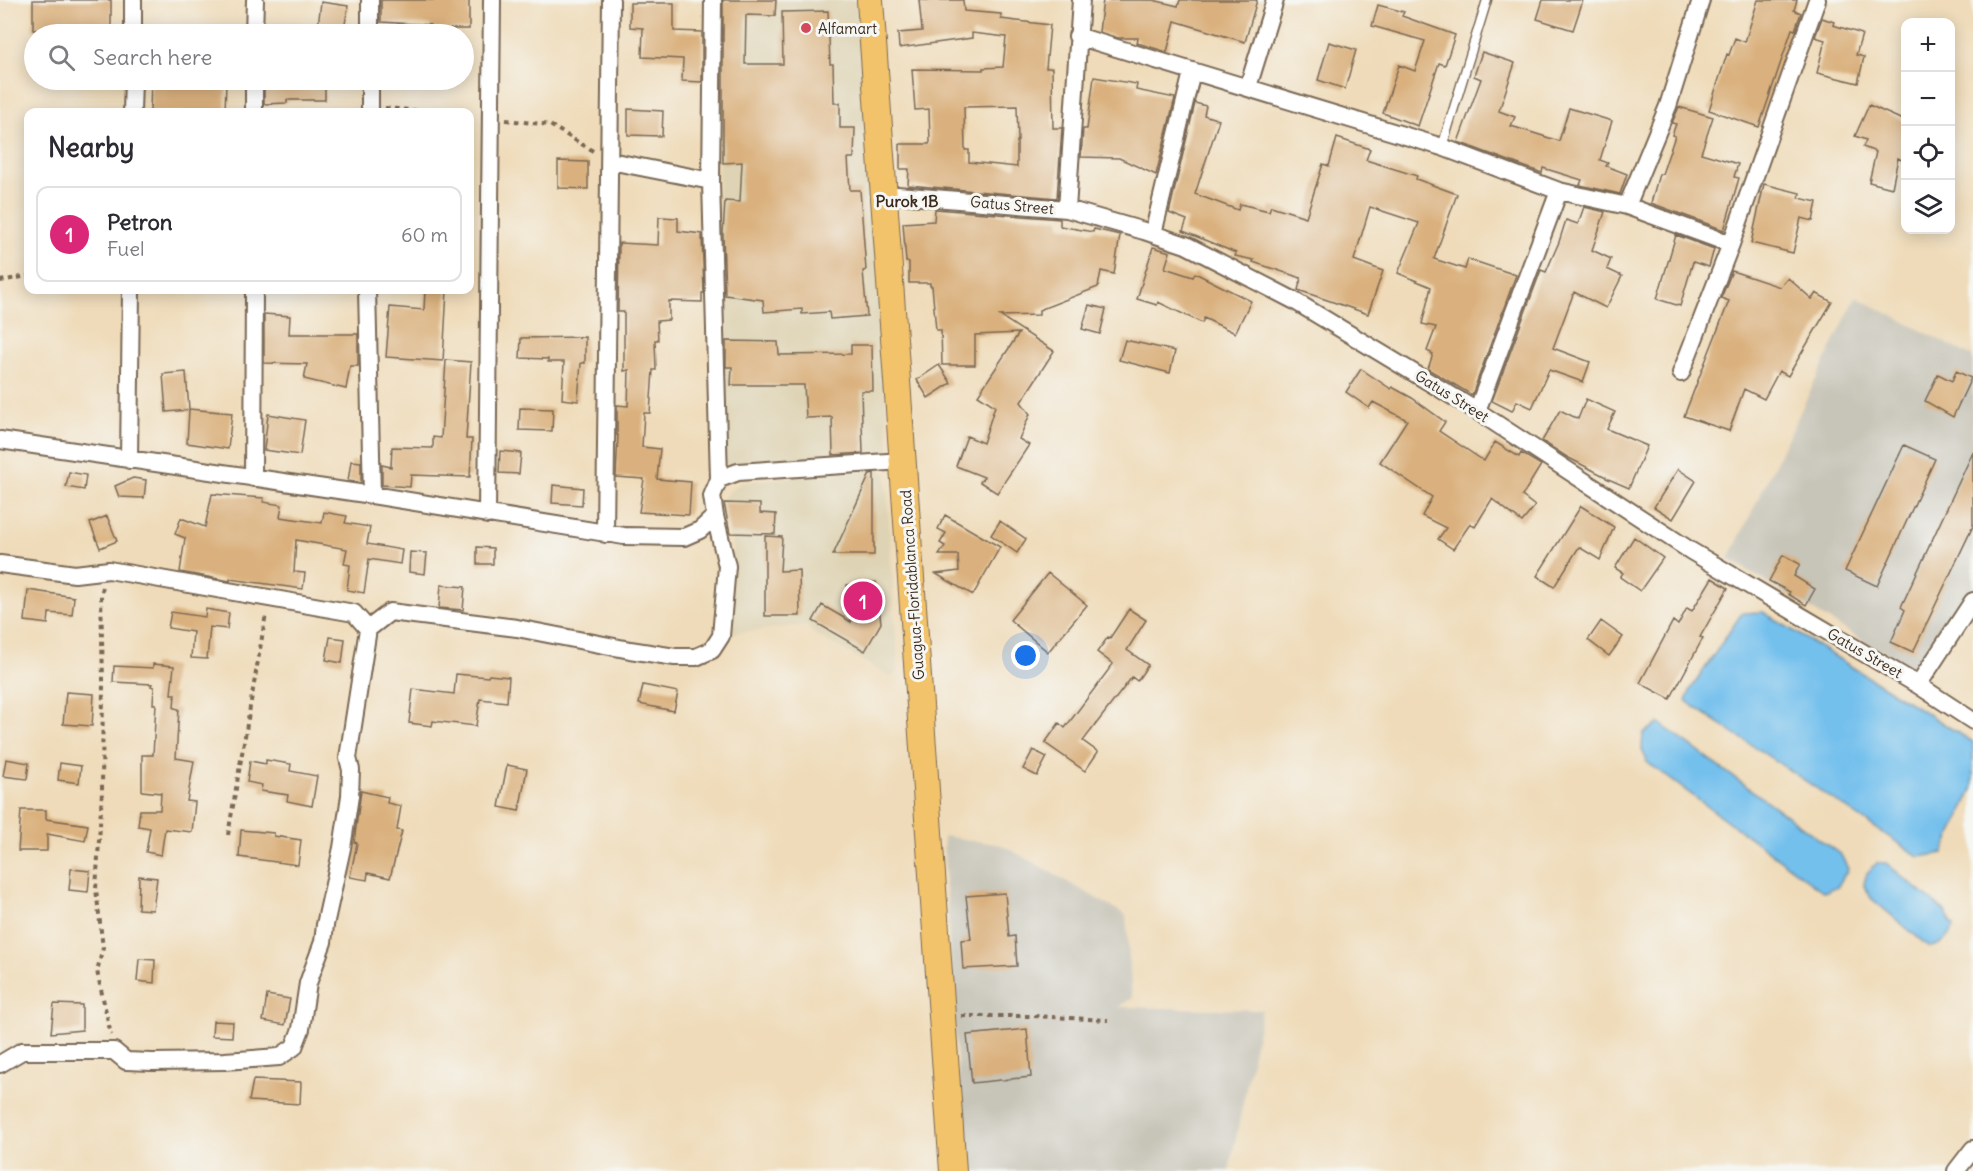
<!DOCTYPE html>
<html lang="en">
<head>
<meta charset="utf-8">
<style>
	:root { --surface:#fff; --page:#f2f2f3; --text:#2b2b33; --muted:#7c7c81; --line:#e1e1e2; --accent:#db2777 }
	body { margin:0; font-family:Delius,sans-serif; background:var(--page); color:var(--text) }
	.controls { position:absolute; right:18px; top:18px; display:grid; overflow:hidden; border-radius:12px; box-shadow:0 3px 15px #0003 }
	.controls button { width:54px; height:54px; display:grid; place-items:center; padding:0; border:0; border-bottom:2px solid var(--line); background:var(--surface); color:var(--text); font:30px sans-serif }
	.you { position:absolute; left:1026px; top:656px; width:21px; height:21px; margin:-15px; border:4px solid #fff; border-radius:50%; background:#1a73e8; box-shadow:0 0 0 9px #1a73e833 }
	.badge { display:grid; place-items:center; width:39px; height:39px; border-radius:50%; background:var(--accent); color:#fff; font-size:20px; font-weight:700 }
	.pin { position:absolute; translate:-50% -50%; border:3px solid #fff; box-shadow:0 2px 6px #0006 }
	.list { margin:0; padding:0; list-style:none }
	h2 { display:flex; justify-content:space-between; align-items:center; height:78px; margin:0; padding:0 24px; font-size:26px }
	h2 small { font-size:20px; font-weight:400; color:var(--muted) }
	.list li { display:grid; grid-template-columns:39px 1fr auto; gap:18px; align-items:center; box-sizing:border-box; height:96px; margin:0 12px 12px; padding:0 12px; border:2px solid var(--line); border-radius:12px }
	.list b { display:block; font-size:22px; white-space:nowrap }
	.list p { margin:0; font-size:20px; white-space:nowrap; color:var(--muted) }
	.list em { font-size:20px; font-style:normal; color:var(--muted) }
	.icon { flex:none; width:33px; height:33px; fill:none; stroke:currentColor; stroke-width:2; stroke-linecap:round; stroke-linejoin:round }
	.map { position:relative; flex:none; width:1973px; height:1171px; overflow:hidden }
	.search { position:absolute; background:var(--surface); box-shadow:0 3px 15px #0003; left:24px; top:24px; width:450px; height:66px; display:flex; align-items:center; gap:15px; box-sizing:border-box; padding:0 21px; border-radius:33px; color:var(--muted); font-size:22px }
	.panel { position:absolute; background:var(--surface); box-shadow:0 3px 15px #0003; left:24px; top:108px; width:450px; height:186px; border-radius:12px }
	.map>svg:first-child { display:block }
</style>
</head>
<body>
<div class="map">
<svg width="1973" height="1171" viewBox="0 0 1973 1171">
	<rect width="100%" height="100%" fill="#f6f6f2"/>
	<filter id="ink" filterUnits="userSpaceOnUse"><feTurbulence type="fractalNoise" baseFrequency=".0167" numOctaves="2"/><feDisplacementMap in="SourceGraphic" scale="12" xChannelSelector="R" yChannelSelector="G"/><feConvolveMatrix kernelMatrix="1 2 1 2 8 2 1 2 1" color-interpolation-filters="sRGB"/></filter>
	<filter id="wash" filterUnits="userSpaceOnUse"><feTurbulence type="fractalNoise" baseFrequency=".008" numOctaves="4" result="noise"/><feDisplacementMap in="SourceGraphic" scale="24" xChannelSelector="R" yChannelSelector="G"/><feGaussianBlur stdDeviation="1.35" result="paint"/><feColorMatrix in="noise" values="0 0 0 0 0 0 0 0 0 0 0 0 0 0 0 0 0 1.4 0 .05"/><feComposite in="paint" operator="in"/></filter>
	<g filter="url(#wash)">
		<rect width="100%" height="100%" fill="#efdbb9"/>
		<!-- built -->
		<path fill="#ded3b4" d="M718,0h142l29,448 -2,7 -156,13 -7,-6 -5,-68z
			M878,469l8,5 12,196 -6,7 -77,-43 -10,-9 -70,8 -11,8 8,-61v-38l-10,-31 1,-12 6,-7 13,-10z"/>
		<!-- industrial -->
		<path fill="#c7c4b8" d="M1856,297l117,60v229l-48,75 -14,5 -10,-2 -172,-105z
			M943,836l59,9 124,70 6,83 -14,9 144,3 -33,161h-261l-12,-124z"/>
		<!-- water -->
		<path fill="#73c0ed" stroke="#577586" stroke-width="1.5" d="M1763,612l210,130v45l-30,66 -24,4 -233,-156 5,-12 51,-76z
			M1659,723l182,132 7,14 -10,17 -14,6 -177,-130 -5,-13 1,-15z
			M1877,863h9l58,48 10,16c-6,11 -12,19 -25,20l-58,-49 -7,-13 2,-11z"/>
		<g id="blocks">
			<!-- building -->
			<path fill="#dab17e" fill-rule="evenodd" d="M33,0h78v30h-78z
				M381,0h88v29h-39v-4l-49,-3z
				M723,0h53l-1,16 -29,-1 -1,49h38l-1,-52 46,-1 2,53h3l1,39h6v25h15l-1,30h-6l2,32h10l6,80 -3,1 4,45 -37,3 -1,-7 -27,2v-5l-38,3 -1,-12 -38,-5 -2,-61 2,-33 15,1 2,-40 -19,1z
				M919,0h44l1,11 37,3v5l49,6 -4,43h6l1,60h9l-5,70 -149,-13 1,-16h-9v-25h29l1,-2 -1,-33 -14,1 -3,-41 71,1v-2l20,-1 3,-30 -34,-4v5l-73,10 -1,-15 24,-2zM1017,106l1,35h-1v26l-48,-5v-12h-4l-1,-43z
				M1103,0h50l25,6 2,-6h77l-12,42 -70,-21 -8,31 -30,-9 1,-5h-20l-19,-6z
				M1543,0h40l-10,30 -36,-11z
				M1758,0h39l-3,10 7,3 -6,17 -3,-1 -33,98 -50,-17 18,-56 2,1 6,-17 10,4z
				M321,2l27,4 -4,24 -26,-4z
				M630,3h44v28l28,1v50l-20,-1 1,-22 -41,-2 1,-29 -13,-1z
				M1378,5l26,7 -2,4 53,19 -10,30 -6,-2 -21,63 -35,-13 16,-48 16,6 10,-30 -53,-15z
				M1822,18l12,4 -1,3 29,9 -6,21 8,2 -6,26 -41,-10 8,-33 -10,-3z
				M1329,42l27,8 -11,39 -27,-9z
				M1482,52l33,11 -16,48 16,6 -4,9 48,15 10,-33 43,13 -12,39 8,3 -2,3 21,8 -7,20 -40,-9 2,-5 -39,-12 -1,5 -84,-31 23,-63 -7,-3z
				M1094,77l43,7 -1,6 39,8 -19,77 -37,-17 -38,-1 2,-28h4z
				M151,80l75,2 -1,30h-75z
				M264,80h61v20h-38v3l-23,1z
				M1195,103l11,3 -2,9 15,5 -24,74 43,16 2,-6 29,7 2,-5 35,11 17,-53 6,2 8,-28 33,11 -4,11 51,16 -1,3 41,15 -23,65 31,10 3,-10 48,16 -44,120 -44,-26 5,-15 -6,-3 9,-24 -14,-3 9,-37 -33,-14 21,-50 -49,-16 -16,53 29,11 -15,43 -70,-24 3,-12 -48,-16 1,-2 -19,-4 1,-3 -53,-22 4,-11 -18,-7z
				M1869,105l36,16v41l-7,-4 -6,30 -23,-6 7,-30 -13,-5 3,-7 -11,-4z
				M1679,107l34,10 -12,36 37,11 -4,13 5,1 -15,52 -73,-27 8,-29h3l13,-38 -3,-1 4,-11 -4,-1z
				M628,109l35,2 -1,25 -34,-1z
				M558,161l30,1v27l-30,-1z
				M1764,184l36,9 -1,5 18,4 -4,19 -12,-3 -8,35 -42,-10z
				M1584,207l21,5 -13,38 19,9 -4,10 15,7 -16,32 -32,-16 -21,56 37,14 -7,20 -34,-12 -17,38 -15,-7 -5,10 -20,-10 49,-131 5,2 13,-30 7,-22 12,4z
				M935,209l125,10v7l33,6 1,-3 26,6 -6,39 -13,-3 -3,16 -59,23v5l-39,1 54,35 -33,51 9,12 -11,25 10,6 -32,48 -17,-11 4,-5 -28,-11 11,-30 16,7 12,-37 -17,-11 41,-62 -44,2v30h-33l-1,-35h-5l-4,-44h-2v-3h-21v-21h-3l-3,-39 31,-2z
				M659,217l19,1v13l24,3 2,59h-2v9l-33,-1v19l-12,1 1,19h-3l1,30h-3l-3,43h-6l-2,34 18,2 -3,30 34,3 -2,33 -50,-3 5,-33 -28,-2 2,-42h-1v-30l11,1 1,-36 -5,1v-59h-6l1,-69 39,2z
				M1676,235l38,14 -5,18 -16,-5 -13,44 -23,-7z
				M1153,247l17,5 -5,16 28,9 2,-4 56,28 -16,32 -31,-15 -2,5 -44,-21 -1,3 -20,-6z
				M1732,271l48,16 8,-9 24,21 4,-6 16,9 -44,74 -9,-5 -15,28 -20,-10 -15,42 -45,-15 45,-115 -8,-3z
				M425,290h22l-4,71 -57,-4 4,-50 34,3z
				M1089,305l17,4 -6,25 -18,-5z
				M264,314l26,2 -1,18h69v32h-8l-4,23 -42,-10 3,-15 -43,-1z
				M585,337v26h-4l-3,38 -16,-2 2,-37h-16v-3l-28,-1 1,-20z
				M1125,340l50,11 -5,22 -51,-13z
				M726,341l52,1 1,13 72,-1v-9h21l1,46h-12l2,62 -30,2 -1,-38 -26,1 -2,-33h-73l1,-18h-6z
				M446,360l25,2 -5,77h6l-2,38 -59,-2 -1,12 -28,-2v-20l9,2 1,-20 41,1v-11l8,1z
				M939,365l12,18 -23,15 -11,-18z
				M1361,369l30,20 1,-2 20,11 33,24 -6,9 45,30 11,-19 24,15 2,-4 20,12 -19,31 13,10 -13,16 -30,-23 -17,28 -5,-3 -17,25 -15,-10 8,-11 -24,-12 10,-19 -52,-35 27,-42 -34,-18 -4,6 -23,-16z
				M1956,371l15,7 -18,39 -28,-16 13,-27 14,7z
				M186,372l3,37 43,4 -4,36 -41,-6 2,-33 -23,2 -3,-38z
				M1586,399l29,13 -8,17 40,17 -18,42 -23,-10v-1l-39,-20 -25,-16 18,-31 18,9z
				M520,408l33,1 -1,22 -33,-1z
				M268,414l37,6 -5,35 -36,-5z
				M1904,445l31,14 -58,127 -32,-15z
				M500,451l21,2 -2,21 -20,-1z
				M1973,452v74l-60,126 -22,-10 14,-32 -4,-3z
				M351,461l10,1v21l-13,-2z
				M1678,469l18,12 -23,38 -19,-12z
				M69,472l17,3 -2,15 -18,-3z
				M874,473v82h-41l37,-81z
				M133,478l13,2 -2,18 -25,-1 -4,-11z
				M553,485l30,3 -1,17 -30,-2z
				M212,494l52,4 -1,4 19,3 -2,12 42,6 2,-11 23,4 -2,7 25,4 -3,17 35,6 -2,14 -31,-5 -5,34 -17,-3 3,-25 -6,-1 3,-15 -51,-9 -2,32 11,1 -2,16 -73,-10v2l-50,-9 5,-34 -10,-4 6,-16 24,9z
				M724,503l36,1v9l16,1 -1,20 -45,-1z
				M1581,506l33,21 -14,33 -21,-13 -25,40 -17,-11z
				M945,515l55,32 -27,48 -37,-21 23,-3 -1,-16h-19l6,-9 -5,-3 6,-10 -8,-4z
				M107,516l10,25 -17,7 -10,-25z
				M1000,521l26,18 -9,14 -26,-18z
				M765,536l17,1 -2,34 19,-1 1,46h-35z
				M1634,537l29,21 -23,33 -20,-14 3,-4 -8,-5z
				M477,547l16,1v16h-16z
				M410,552l17,1 -2,21 -16,-2z
				M1783,555l17,9 -6,12 21,13 -9,16 -18,-11 2,-2 -21,-11z
				M1048,573l39,32 -39,47 -38,-32z
				M1712,578l16,10 -28,49 3,1 -33,61 -30,-16 33,-62 5,4 9,-17 5,3z
				M876,582l5,41 -16,28 -52,-30 9,-16 29,17 -4,-37z
				M441,585l24,2 -2,23 -24,-2z
				M28,590l46,7 -2,18 -23,-2 -1,11 -23,-3z
				M206,609l23,4 -2,16 -17,-2 -3,32 -16,-1 2,-26 -25,-4 3,-16 34,5z
				M1129,609l17,11 -19,30 21,15 -11,16 -5,-4 -49,64 15,11 -13,19 -40,-28 14,-20 6,5 48,-64 -16,-12 11,-15 2,1z
				M1601,621l22,16 -14,19 -21,-16z
				M330,637l15,2 -3,24 -16,-3z
				M153,664l21,2 -3,28h4l-1,14 5,1 -3,49 18,3 -7,40 8,1 -3,30 -27,-3 -4,26 -15,-3 4,-24 -12,-2 2,-16h20l1,-17 -19,-2v-36h11l3,-51h-3l1,-17 -3,-1 1,-2 -39,-2 1,-16 39,2z
				M456,674l32,3 1,-2 20,2 -2,25 -27,-3 -4,27 -43,-5 -1,5 -23,-3 4,-34 41,5z
				M643,685l35,7 -4,19 -35,-7z
				M66,692l28,2 -2,32 -29,-2z
				M1033,750l14,7 -10,19 -14,-7z
				M6,759l23,4 -2,16 -24,-3z
				M266,760l25,4 -1,7 27,5 -5,30 -25,-5 1,-6 -27,-4 1,-6 -15,-3 3,-21 16,3z
				M60,763l21,3 -2,17 -21,-3z
				M507,765l20,4 -8,42 -20,-4z
				M361,791l27,6 -1,6 14,3 -4,24 5,1 -12,47 -22,-5 -1,7 -17,-3 7,-34 -3,-1z
				M21,810h25v9l42,6 -3,16 -38,-7v17h-29z
				M241,830l33,3v3l27,4 -3,25 -59,-8z
				M71,869l19,2 -2,21 -19,-2z
				M139,876l18,2 -4,32 -15,-1z
				M1005,893l4,44 6,-1 2,30 -54,3 -2,-29 10,-1 -5,-43z
				M139,959l16,1 -1,23 -17,-2z
				M267,995l23,4 -5,26 -22,-4z
				M54,1004l28,1v25l-31,3z
				M213,1021l20,1 -1,15 -20,-1z
				M1027,1029l4,48 -59,6 -5,-48z
				M253,1080l48,2 -1,22 -51,-3z"/>
		</g>
	</g>
	<g filter="url(#ink)">
		<use href="#blocks" fill-opacity="0" stroke="#7a6854" stroke-width="1.5"/>
		<g fill="none" stroke-linecap="round" stroke-linejoin="round">
			<defs>
				<path id="lane" d="M1442,147l45,-147"/>
				<path id="street" d="M370,0v34
					M713,0l-2,181 8,298
					M133,34v-34
					M254,34l1,-34
					M1077,36l365,111 117,44 -82,220
					M1248,87l27,-87
					M132,112l1,-32
					M254,112v-32
					M370,112v-32
					M610,161l101,20
					M1559,191l68,15 104,38
					M885,194l182,15 77,22 42,14 107,55 184,111 214,140 227,134 55,36
					M1627,206l41,-100 33,-106
					M1067,209l14,-209
					M1153,234l39,-162
					M367,290l5,205
					M1681,373l50,-129 86,-244
					M0,440l372,55 252,41 60,1 16,-7 15,-14 -3,-20 7,-17 19,-7 165,-11
					M129,460l2,-170
					M253,478l1,-188
					M487,515l5,-515
					M605,534l6,-534
					M0,564l75,10 34,-4 245,43 14,16 22,-17 127,16 113,22 45,7h21l16,-7 9,-14 6,-70 -12,-50
					M1918,685l55,-84
					M0,1064l22,-13h92l12,10 26,1 73,-1 54,-4 15,-10 7,-18 7,-46 15,-41 2,-17 17,-77 8,-52 1,-26 -3,-12 20,-129
					M1956,1171l17,-22"/>
				<path id="primary" d="M870,0l83,1171"/>
			</defs>
			<!-- lane casing -->
			<use href="#lane" stroke="#7a6854" stroke-width="11"/>
			<!-- street casing -->
			<use href="#street" stroke="#7a6854" stroke-width="20"/>
			<!-- primary casing -->
			<use href="#primary" stroke="#7a6854" stroke-width="28"/>
			<!-- path -->
			<path stroke="#7a6854" stroke-width="4" stroke-dasharray="4.5 4.5" stroke-linecap="butt" d="M385,108l51,4
				M506,120l44,5 43,26
				M0,281l28,-5
				M103,587l-2,8 2,85 -1,112 -6,97 7,59 -6,23 14,64
				M228,835l38,-221
				M962,1016h72l74,4"/>
			<!-- lane -->
			<use href="#lane" stroke="#fff" stroke-width="8"/>
			<!-- street -->
			<use href="#street" stroke="#fff" stroke-width="16"/>
			<!-- primary -->
			<use href="#primary" stroke="#f2c36a" stroke-width="26"/>
		</g>
	</g>
	<!-- markers -->
	<circle fill="#d1495b" stroke="#f6f6f2" stroke-width="2" cx="806" cy="28" r="6"/>
	<g text-anchor="middle" dominant-baseline="central" stroke-width="6" stroke-linejoin="round" paint-order="stroke">
		<!-- poi labels -->
		<g font-size="15" fill="#3b2a1e" stroke="#f6f6f2" text-anchor="start">
			<text x="818" y="28">Alfamart</text>
		</g>
		<!-- street labels -->
		<g font-size="15" fill="#3b2a1e" stroke="#f6f6f2">
			<text transform="translate(1012 205) rotate(5)">Gatus Street</text>
			<text transform="translate(1452 396) rotate(32)">Gatus Street</text>
			<text transform="translate(912 585) rotate(-94)">Guagua-Floridablanca Road</text>
			<text transform="translate(1865 653) rotate(30)">Gatus Street</text>
		</g>
		<!-- neighbourhood labels -->
		<g font-size="16" font-weight="bold" fill="#3b2a1e" stroke="#f6f6f2">
			<text x="907" y="201">Purok 1B</text>
		</g>
	</g>
</svg>
<div class="controls">
<button>+</button>
<button>−</button>
<button><svg class="icon" aria-label="locate" viewBox="0 0 24 24"><circle cx="12" cy="12" r="6"/><path d="M12 2v4M12 18v4M2 12h4M18 12h4"/></svg></button>
<button><svg class="icon" aria-label="layers" viewBox="0 0 24 24"><path d="M12 4l9 5-9 5-9-5zM3 14l9 5 9-5"/></svg></button>
</div>
<div class="you"></div>
<div class="pin badge" style="left:863px;top:601px">1</div>
<div class="search"><svg class="icon" aria-label="search" viewBox="0 0 24 24"><circle cx="10" cy="10" r="6"/><path d="M15 15l6 6"/></svg>Search here</div>
<section class="panel">
<h2>Nearby<small></small></h2>
<ul class="list">
<li><span class="badge">1</span><div><b>Petron</b><p>Fuel</p></div><em>60 m</em></li>
</ul>
</section>
</div>
</body>
</html>
